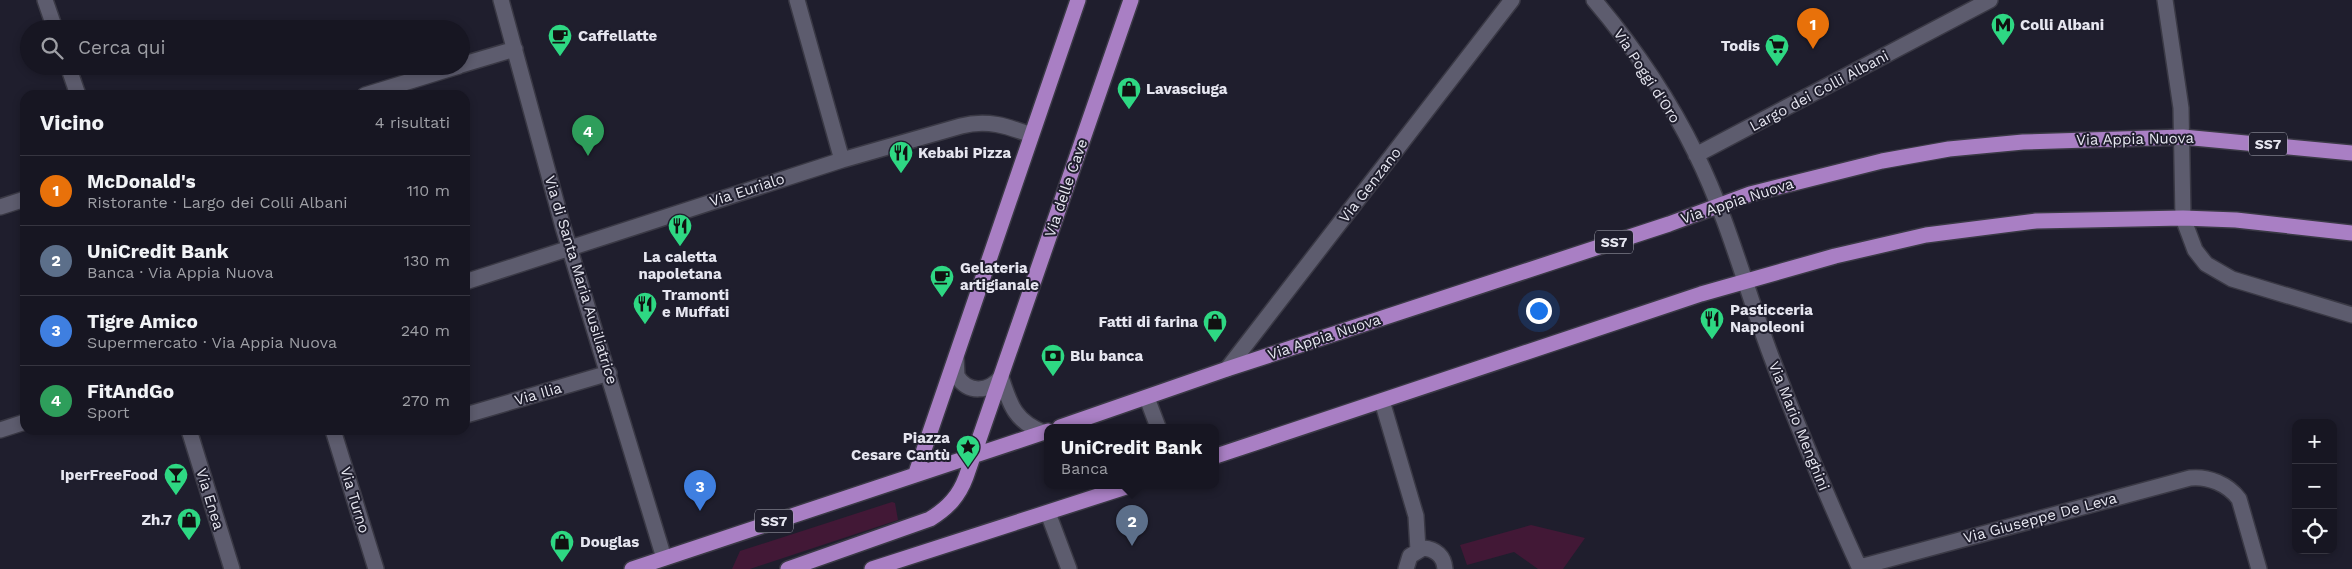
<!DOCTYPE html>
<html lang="it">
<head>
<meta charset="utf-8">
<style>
	:root { --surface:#171622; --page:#201f2a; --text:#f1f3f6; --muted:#9e9fa5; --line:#363540; --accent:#7c3aed }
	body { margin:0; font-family:"Work Sans",sans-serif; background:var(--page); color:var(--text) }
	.controls { position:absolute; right:15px; bottom:15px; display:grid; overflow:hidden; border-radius:10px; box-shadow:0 2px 8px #0003 }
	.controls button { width:45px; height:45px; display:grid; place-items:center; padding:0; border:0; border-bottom:1px solid var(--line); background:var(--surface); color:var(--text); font:25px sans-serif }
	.you { position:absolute; left:1538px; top:310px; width:18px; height:18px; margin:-12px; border:4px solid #fff; border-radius:50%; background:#1a73e8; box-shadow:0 0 0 8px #1a73e833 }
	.badge { display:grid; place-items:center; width:32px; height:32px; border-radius:50%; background:var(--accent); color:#fff; font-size:16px; font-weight:700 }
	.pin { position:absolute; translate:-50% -41px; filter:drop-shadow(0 1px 2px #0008) }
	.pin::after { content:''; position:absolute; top:26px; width:18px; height:15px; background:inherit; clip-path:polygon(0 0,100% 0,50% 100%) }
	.popup { position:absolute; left:1044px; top:424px; width:175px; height:65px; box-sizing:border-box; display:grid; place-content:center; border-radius:10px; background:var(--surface); filter:drop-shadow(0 1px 4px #0005); font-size:16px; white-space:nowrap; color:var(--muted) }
	.popup b { font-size:19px; color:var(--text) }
	.popup::after { content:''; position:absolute; left:50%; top:100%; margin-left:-10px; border:10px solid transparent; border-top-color:var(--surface) }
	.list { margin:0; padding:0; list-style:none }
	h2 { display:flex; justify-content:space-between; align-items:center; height:65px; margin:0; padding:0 20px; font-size:21px }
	h2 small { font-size:16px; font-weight:400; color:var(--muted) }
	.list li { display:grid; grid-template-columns:32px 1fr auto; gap:15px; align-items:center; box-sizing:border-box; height:70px; padding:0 20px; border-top:1px solid var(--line) }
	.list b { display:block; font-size:19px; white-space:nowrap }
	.list p { margin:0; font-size:16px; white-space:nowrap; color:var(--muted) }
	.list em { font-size:16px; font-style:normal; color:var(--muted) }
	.icon { flex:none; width:28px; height:28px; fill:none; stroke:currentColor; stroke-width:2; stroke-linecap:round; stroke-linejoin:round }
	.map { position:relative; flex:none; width:2352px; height:569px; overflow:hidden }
	.search { position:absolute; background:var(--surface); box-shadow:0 2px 8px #0003; left:20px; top:20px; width:450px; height:55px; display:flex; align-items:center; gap:12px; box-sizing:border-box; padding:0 18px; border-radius:28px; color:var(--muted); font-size:19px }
	.panel { position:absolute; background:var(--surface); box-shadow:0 2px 8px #0003; left:20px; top:90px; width:450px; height:345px; border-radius:15px }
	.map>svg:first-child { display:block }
</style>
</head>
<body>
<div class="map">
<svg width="2352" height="569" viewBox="0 0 2352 569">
	<rect width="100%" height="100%" fill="#1f1e2d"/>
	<!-- green -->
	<path fill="#421836" d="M892,502l3,1 3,17 -148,49h-18l8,-18z
		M1531,525l54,13 -22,31h-25l-24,-17 -47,13 -7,-20z"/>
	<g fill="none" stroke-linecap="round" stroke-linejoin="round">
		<defs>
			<path id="street" d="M45,0l10,29
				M501,0l62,227 101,331
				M797,0l45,160
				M1594,0c39,46 75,99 102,154 32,65 50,135 75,202 27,72 57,143 89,213
				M2165,0l16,108 2,110 12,32 11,14 26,15 120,36
				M461,65l54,-16
				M68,66l10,29
				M365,95l94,-29
				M1696,155l294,-155
				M0,207l25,-8
				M465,282l377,-122 119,-34c26,-7 46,0 70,9
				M956,357l1,19c11,18 32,16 44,1
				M1227,369l285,-369
				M1001,377c9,28 14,45 44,56
				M1147,398l11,29
				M1382,401l34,115 2,34
				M466,415l143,-42
				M0,430l25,-8
				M189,430l43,139
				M333,430l43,139
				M1048,513l21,56
				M1860,567l330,-89c18,-2 38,6 49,21l20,70
				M1406,569l4,-13 13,-8c13,1 21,8 22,21"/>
			<path id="primary" d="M1060,427l167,-58 442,-145 81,-30 132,-33 67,-12 74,-7 160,-5 169,16
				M1216,456l485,-162 134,-38 91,-21 110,-14 147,-3 53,2 116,13
				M916,473l162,-473
				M632,569l416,-138
				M788,569l142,-50c18,-11 29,-23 36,-42l165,-477
				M872,569l260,-84"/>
		</defs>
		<!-- street casing -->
		<use href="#street" stroke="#3a3945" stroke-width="18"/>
		<!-- primary casing -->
		<use href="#primary" stroke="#3a3945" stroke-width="18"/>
		<!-- street -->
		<use href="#street" stroke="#5d5c6e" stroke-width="15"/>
		<!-- primary -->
		<use href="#primary" stroke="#a97fc4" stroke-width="15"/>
	</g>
	<!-- icons -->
	<defs>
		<symbol id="metro-pin" viewBox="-11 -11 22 30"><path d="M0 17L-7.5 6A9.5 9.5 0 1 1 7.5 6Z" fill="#2ed883" stroke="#1f1e2d"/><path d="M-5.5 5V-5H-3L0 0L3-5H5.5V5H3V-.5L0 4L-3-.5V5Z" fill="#111"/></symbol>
		<symbol id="cafe-pin" viewBox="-11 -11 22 30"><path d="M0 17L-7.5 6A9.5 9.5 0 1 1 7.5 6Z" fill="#2ed883" stroke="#1f1e2d"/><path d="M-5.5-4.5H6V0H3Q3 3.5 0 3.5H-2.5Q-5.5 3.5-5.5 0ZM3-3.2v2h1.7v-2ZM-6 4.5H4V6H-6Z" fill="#111"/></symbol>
		<symbol id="supermarket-pin" viewBox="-11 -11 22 30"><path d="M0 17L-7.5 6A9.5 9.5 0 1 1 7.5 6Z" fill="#2ed883" stroke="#1f1e2d"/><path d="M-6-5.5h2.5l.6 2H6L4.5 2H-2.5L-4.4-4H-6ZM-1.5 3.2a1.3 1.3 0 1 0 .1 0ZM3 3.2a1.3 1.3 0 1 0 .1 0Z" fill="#111"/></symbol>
		<symbol id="shop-pin" viewBox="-11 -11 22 30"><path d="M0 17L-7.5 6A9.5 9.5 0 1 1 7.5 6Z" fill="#2ed883" stroke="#1f1e2d"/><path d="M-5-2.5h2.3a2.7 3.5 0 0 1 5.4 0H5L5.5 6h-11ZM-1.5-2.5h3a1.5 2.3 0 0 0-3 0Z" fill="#111"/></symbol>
		<symbol id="restaurant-pin" viewBox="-11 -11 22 30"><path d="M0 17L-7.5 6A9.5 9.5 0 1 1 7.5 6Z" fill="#2ed883" stroke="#1f1e2d"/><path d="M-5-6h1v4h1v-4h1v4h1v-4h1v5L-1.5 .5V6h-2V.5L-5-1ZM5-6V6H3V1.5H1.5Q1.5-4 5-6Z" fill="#111"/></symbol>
		<symbol id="bank-pin" viewBox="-11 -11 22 30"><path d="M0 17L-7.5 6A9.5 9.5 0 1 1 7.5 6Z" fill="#2ed883" stroke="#1f1e2d"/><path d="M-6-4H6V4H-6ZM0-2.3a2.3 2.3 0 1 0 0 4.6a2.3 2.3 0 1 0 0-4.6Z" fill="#111"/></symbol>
		<symbol id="sight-pin" viewBox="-11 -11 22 30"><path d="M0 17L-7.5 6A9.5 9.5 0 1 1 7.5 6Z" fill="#2ed883" stroke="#1f1e2d"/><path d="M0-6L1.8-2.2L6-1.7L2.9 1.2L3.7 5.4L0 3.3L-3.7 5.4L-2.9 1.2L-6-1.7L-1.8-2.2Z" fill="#111"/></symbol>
		<symbol id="bar-pin" viewBox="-11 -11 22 30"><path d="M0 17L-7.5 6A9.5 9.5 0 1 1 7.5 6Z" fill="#2ed883" stroke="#1f1e2d"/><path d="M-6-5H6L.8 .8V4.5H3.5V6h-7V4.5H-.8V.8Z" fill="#111"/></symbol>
	</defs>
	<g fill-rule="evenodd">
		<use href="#metro-pin" x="1989" y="11" width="28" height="38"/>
		<use href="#cafe-pin" x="546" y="22" width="28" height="38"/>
		<use href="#supermarket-pin" x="1763" y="32" width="28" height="38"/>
		<use href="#shop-pin" x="1115" y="75" width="28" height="38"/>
		<use href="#restaurant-pin" x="887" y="139" width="28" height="38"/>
		<use href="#restaurant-pin" x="666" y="212" width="28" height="38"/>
		<use href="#cafe-pin" x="928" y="263" width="28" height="38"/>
		<use href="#restaurant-pin" x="631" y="290" width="28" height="38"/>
		<use href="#restaurant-pin" x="1698" y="305" width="28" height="38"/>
		<use href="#shop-pin" x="1201" y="308" width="28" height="38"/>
		<use href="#bank-pin" x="1039" y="342" width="28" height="38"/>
		<use href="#sight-pin" x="954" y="433" width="28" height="38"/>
		<use href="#bar-pin" x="162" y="461" width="28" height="38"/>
		<use href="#shop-pin" x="175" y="506" width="28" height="38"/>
		<use href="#shop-pin" x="548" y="528" width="28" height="38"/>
	</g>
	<g text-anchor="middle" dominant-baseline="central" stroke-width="4" stroke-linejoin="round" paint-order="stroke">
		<!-- shield labels -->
		<g fill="#1f1e2d" stroke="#aaaab6" stroke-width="1">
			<rect x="2249" y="132.5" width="38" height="23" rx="4"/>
			<rect x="1595" y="230.5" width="38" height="23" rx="4"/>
			<rect x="755" y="509.5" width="38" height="23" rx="4"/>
		</g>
		<g font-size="14" font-weight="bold" fill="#e6e6f0">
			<text x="2268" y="144">SS7</text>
			<text x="1614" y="242">SS7</text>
			<text x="774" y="521">SS7</text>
		</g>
		<!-- poi labels -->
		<g font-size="15" font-weight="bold" fill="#e6e6f0" stroke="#1f1e2d" text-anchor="start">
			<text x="2020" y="25">Colli Albani</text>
			<text x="578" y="36">Caffellatte</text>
			<text x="1760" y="46" text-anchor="end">Todis</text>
			<text x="1146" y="89">Lavasciuga</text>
			<text x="918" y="153">Kebabi Pizza</text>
			<text x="680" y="257" text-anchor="middle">La caletta<tspan x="680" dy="17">napoletana</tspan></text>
			<text x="960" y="268">Gelateria<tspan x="960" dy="17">artigianale</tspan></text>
			<text x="662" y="295">Tramonti<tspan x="662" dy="17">e Muffati</tspan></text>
			<text x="1730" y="310">Pasticceria<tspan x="1730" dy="17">Napoleoni</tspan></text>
			<text x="1198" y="322" text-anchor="end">Fatti di farina</text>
			<text x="1070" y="356">Blu banca</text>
			<text x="950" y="438" text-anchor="end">Piazza<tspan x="950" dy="17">Cesare Cantù</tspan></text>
			<text x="158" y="475" text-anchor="end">IperFreeFood</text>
			<text x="172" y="520" text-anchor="end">Zh.7</text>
			<text x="580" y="542">Douglas</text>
		</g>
		<!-- street labels -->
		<g font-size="15" fill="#e6e6f0" stroke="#1f1e2d">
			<text transform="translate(1647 76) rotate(57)">Via Poggi d'Oro</text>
			<text transform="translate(1819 91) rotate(-28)">Largo dei Colli Albani</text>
			<text transform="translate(2135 139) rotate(-1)">Via Appia Nuova</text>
			<text transform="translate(1370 185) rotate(-52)">Via Genzano</text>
			<text transform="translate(1066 188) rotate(-71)">Via delle Cave</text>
			<text transform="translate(747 190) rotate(-18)">Via Eurialo</text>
			<text transform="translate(1737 201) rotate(-18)">Via Appia Nuova</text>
			<text transform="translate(581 280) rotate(73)">Via di Santa Maria Ausiliatrice</text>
			<text transform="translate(1324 337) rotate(-18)">Via Appia Nuova</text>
			<text transform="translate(538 394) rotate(-16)">Via Ilia</text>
			<text transform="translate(1799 426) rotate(68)">Via Mario Menghini</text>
			<text transform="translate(210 499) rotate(73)">Via Enea</text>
			<text transform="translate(355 500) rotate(73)">Via Turno</text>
			<text transform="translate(2040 518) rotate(-15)">Via Giuseppe De Leva</text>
		</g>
	</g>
</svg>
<div class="controls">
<button>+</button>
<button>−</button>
<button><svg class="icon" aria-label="locate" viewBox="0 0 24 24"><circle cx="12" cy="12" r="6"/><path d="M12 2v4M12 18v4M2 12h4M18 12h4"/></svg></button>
</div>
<div class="you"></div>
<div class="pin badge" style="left:1813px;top:49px;background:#e8710a">1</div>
<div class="pin badge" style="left:1132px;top:546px;background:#5c6f8a">2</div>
<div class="popup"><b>UniCredit Bank</b>Banca</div>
<div class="pin badge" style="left:700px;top:511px;background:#3f7fe0">3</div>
<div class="pin badge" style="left:588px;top:156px;background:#2e9e5b">4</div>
<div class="search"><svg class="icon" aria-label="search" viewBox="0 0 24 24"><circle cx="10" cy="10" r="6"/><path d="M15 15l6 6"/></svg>Cerca qui</div>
<section class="panel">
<h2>Vicino<small>4 risultati</small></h2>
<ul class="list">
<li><span class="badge" style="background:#e8710a">1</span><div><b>McDonald's</b><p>Ristorante · Largo dei Colli Albani</p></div><em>110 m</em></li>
<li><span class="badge" style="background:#5c6f8a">2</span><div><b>UniCredit Bank</b><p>Banca · Via Appia Nuova</p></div><em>130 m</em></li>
<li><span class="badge" style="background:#3f7fe0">3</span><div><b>Tigre Amico</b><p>Supermercato · Via Appia Nuova</p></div><em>240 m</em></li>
<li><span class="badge" style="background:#2e9e5b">4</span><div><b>FitAndGo</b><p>Sport</p></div><em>270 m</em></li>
</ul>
</section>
</div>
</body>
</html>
